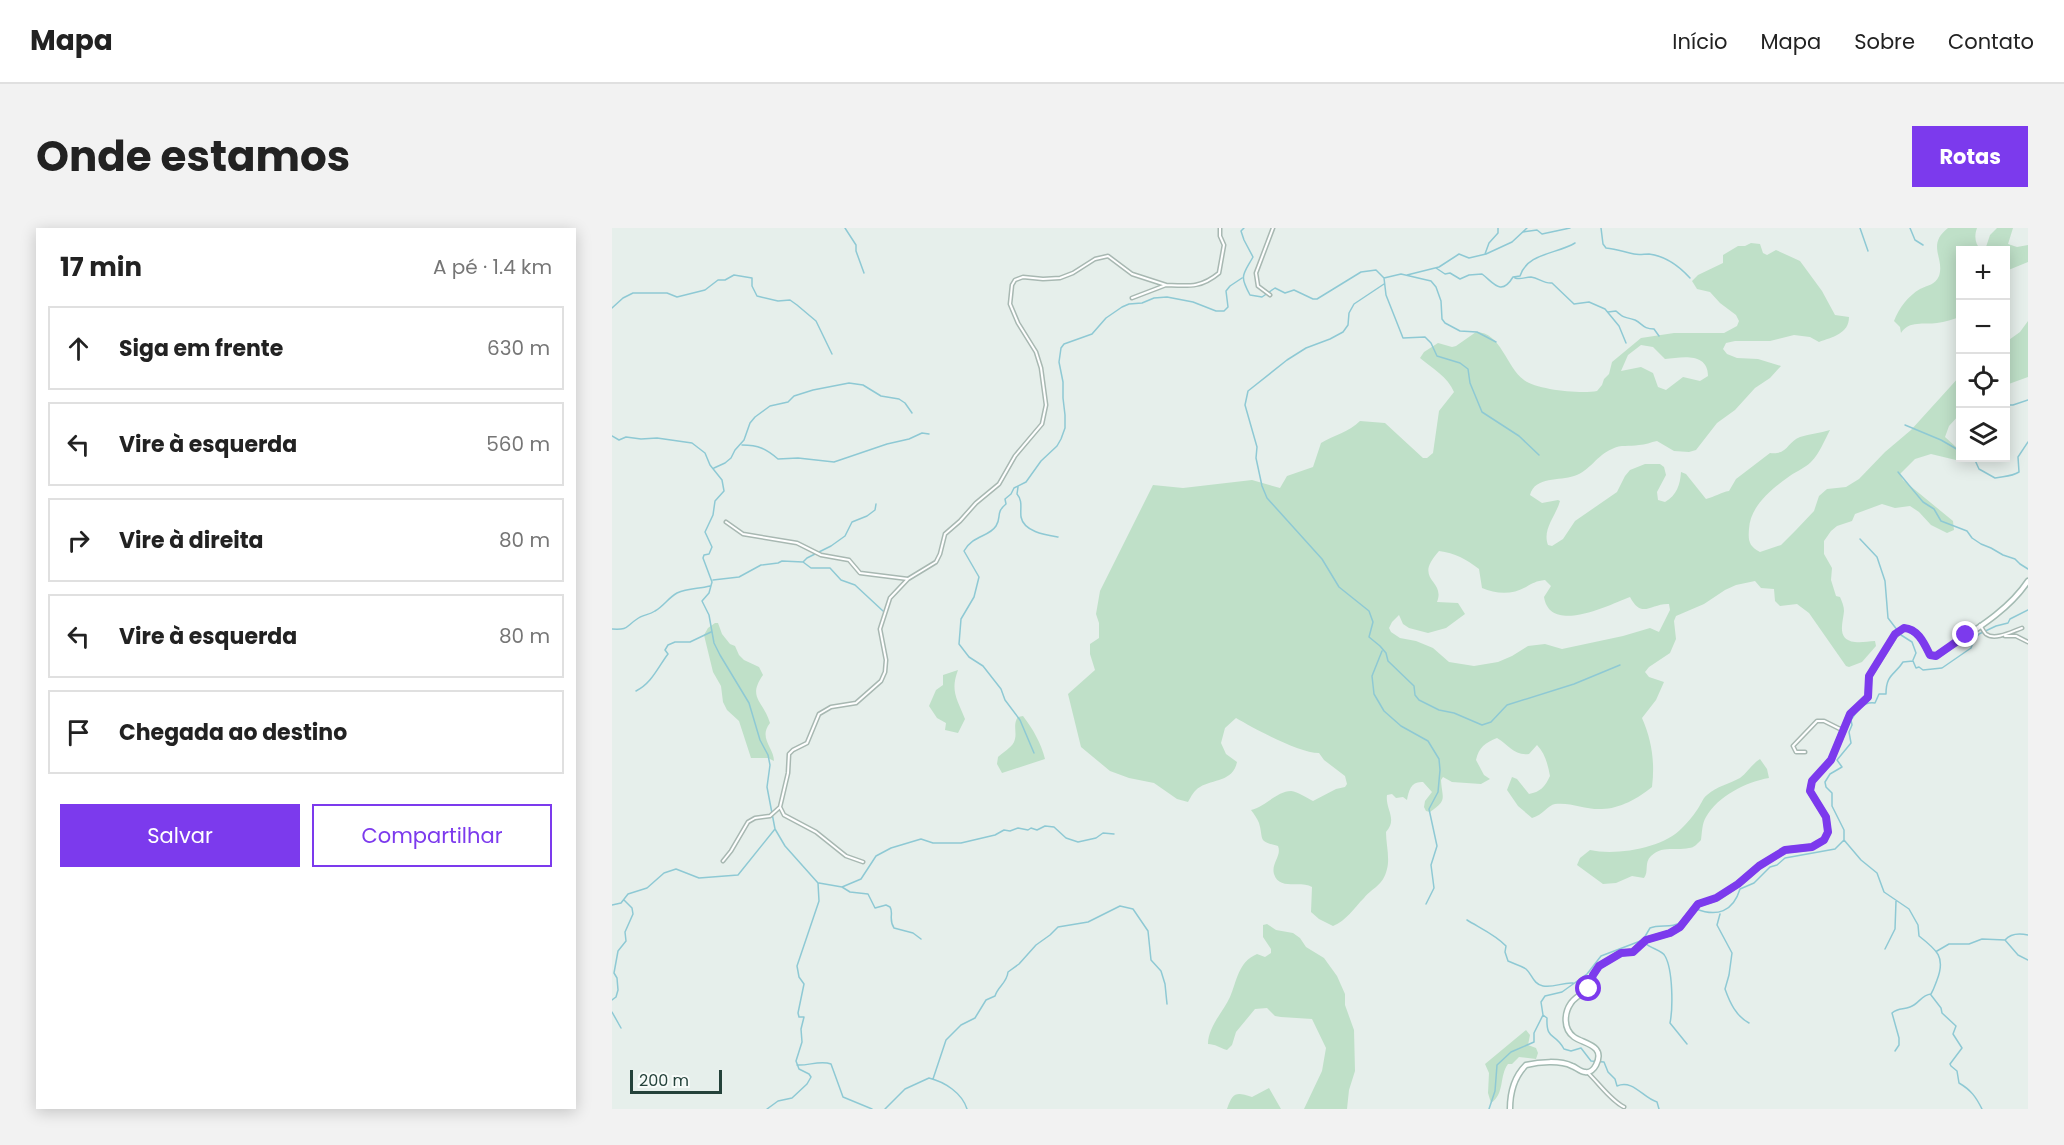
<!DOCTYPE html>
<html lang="pt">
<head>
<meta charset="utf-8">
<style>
	:root { --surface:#fff; --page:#f2f2f2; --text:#222; --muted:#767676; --line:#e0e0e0; --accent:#7c3aed }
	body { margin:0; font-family:Poppins,sans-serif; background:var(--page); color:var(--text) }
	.controls { position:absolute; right:18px; top:18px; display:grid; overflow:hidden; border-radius:0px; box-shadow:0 3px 15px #0003 }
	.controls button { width:54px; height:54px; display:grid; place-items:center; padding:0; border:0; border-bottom:2px solid var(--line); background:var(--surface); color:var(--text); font:30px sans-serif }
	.scale { position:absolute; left:18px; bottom:15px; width:92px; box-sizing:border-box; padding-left:6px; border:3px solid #24423a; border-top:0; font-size:16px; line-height:21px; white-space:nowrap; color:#24423a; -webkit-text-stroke:4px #f7fbf9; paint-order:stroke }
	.stop { position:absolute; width:18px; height:18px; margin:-14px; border:4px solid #7c3aed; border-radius:50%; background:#fff }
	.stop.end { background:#7c3aed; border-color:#fff; box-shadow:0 2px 6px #0008 }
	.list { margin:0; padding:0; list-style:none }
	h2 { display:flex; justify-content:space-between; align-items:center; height:78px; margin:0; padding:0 24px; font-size:26px }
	h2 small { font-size:20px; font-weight:400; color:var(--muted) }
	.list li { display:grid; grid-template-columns:39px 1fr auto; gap:18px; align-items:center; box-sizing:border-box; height:84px; margin:0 12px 12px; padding:0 12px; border:2px solid var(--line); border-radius:0px }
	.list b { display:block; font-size:22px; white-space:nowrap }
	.list em { font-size:20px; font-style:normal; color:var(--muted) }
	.actions { display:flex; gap:12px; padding:18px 24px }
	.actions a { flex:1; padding:14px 0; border:2px solid var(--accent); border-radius:0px; text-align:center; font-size:21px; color:var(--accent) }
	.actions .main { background:var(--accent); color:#fff }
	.icon { flex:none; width:33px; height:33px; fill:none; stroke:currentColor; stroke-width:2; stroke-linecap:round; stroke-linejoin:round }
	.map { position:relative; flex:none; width:1416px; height:881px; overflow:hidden; border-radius:0px }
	header { display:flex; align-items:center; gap:36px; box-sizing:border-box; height:84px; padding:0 30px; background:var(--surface); border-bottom:2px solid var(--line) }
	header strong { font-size:28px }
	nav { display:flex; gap:33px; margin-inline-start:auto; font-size:21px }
	.intro { display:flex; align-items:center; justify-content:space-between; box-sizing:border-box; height:144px; padding:0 36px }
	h1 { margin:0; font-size:42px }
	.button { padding:15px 27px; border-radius:0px; background:var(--accent); color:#fff; font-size:21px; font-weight:700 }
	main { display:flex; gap:36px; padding:0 36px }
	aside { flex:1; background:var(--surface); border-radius:0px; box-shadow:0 3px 15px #0003 }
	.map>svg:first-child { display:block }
</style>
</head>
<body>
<header>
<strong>Mapa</strong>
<nav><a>Início</a><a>Mapa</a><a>Sobre</a><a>Contato</a></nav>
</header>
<div class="intro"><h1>Onde estamos</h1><a class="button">Rotas</a></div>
<main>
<aside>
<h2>17 min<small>A pé · 1.4 km</small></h2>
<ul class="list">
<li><svg class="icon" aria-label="ahead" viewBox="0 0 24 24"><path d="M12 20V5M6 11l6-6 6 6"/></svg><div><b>Siga em frente</b></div><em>630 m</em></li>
<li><svg class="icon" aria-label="left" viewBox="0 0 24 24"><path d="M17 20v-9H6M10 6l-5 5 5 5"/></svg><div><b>Vire à esquerda</b></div><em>560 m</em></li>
<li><svg class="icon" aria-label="right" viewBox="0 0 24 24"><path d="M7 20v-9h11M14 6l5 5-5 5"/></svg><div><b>Vire à direita</b></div><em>80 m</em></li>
<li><svg class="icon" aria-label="left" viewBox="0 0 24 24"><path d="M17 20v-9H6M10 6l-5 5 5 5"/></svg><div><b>Vire à esquerda</b></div><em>80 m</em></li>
<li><svg class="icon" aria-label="arrive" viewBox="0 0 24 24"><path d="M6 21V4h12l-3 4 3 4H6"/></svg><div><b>Chegada ao destino</b></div></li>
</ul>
<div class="actions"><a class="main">Salvar</a><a>Compartilhar</a></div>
</aside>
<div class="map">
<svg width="1416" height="881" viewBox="0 0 1416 881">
	<rect width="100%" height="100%" fill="#e6efeb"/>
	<!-- green -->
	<path fill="#bfe0c8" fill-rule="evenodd" d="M1336,0h29c-3,8 -2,16 4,22h-21v67c-7,2 -15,5 -23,6 -13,2 -28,-3 -36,10l-1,-6 -6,-6c5,-13 14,-25 26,-32 8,-4 15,-4 19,-13 6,-18 -13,-31 9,-48z
		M1385,0h16l-5,16 9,3 11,-2v17l-22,9v-21h-21l5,-15z
		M1139,15l9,1 3,9 4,2 9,-5 24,11 22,30 13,24 14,2c0,17 -17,20 -30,25l-9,-5 -16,-2 -24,6h-35l-9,2 -3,6 4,5 10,4 21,1 23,7 -11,12 -15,10 -20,22 -18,13 -21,27 -7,2 -15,-1 -17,-10c-6,1 -12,4 -18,4 -10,2 -18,-1 -27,4 -15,6 -22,22 -38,27 -14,5 -39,0 -44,19l12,8 16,-3 2,1c-4,15 -18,28 -12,44l4,1 11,-7 12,-18 42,-29 8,-16 5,-6 15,-6h15l4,3 2,8 -9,17 1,8 7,2c12,-7 15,-17 16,-30l5,2 20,25c9,-2 15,-7 23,-8l7,-12 34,-26c18,2 17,-11 30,-16 10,-3 20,-4 30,-7 -6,11 -10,23 -19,32 -7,7 -17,10 -24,16 -17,12 -37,29 -38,51 -1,12 0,17 11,23l21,-7 15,-15 18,-19 5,-15 8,-7 19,-2 13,-8 26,-27 26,-22 49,-54v38l-11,12 -4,11 11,10 4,1v10h12l-12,3 -29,-7 -16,5 -15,15 3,6 50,41 1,9 -7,3 -16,-8 -12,-13 -9,-6 -15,2 -13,-4 -27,10 -3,7 -15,5 -6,5 -7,10v13l8,14 -1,12 5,16 4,1c2,5 4,9 4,14 -1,12 -8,29 11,31 7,1 13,-1 20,-1l1,5 -14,16 -13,5 -3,-1 -37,-53 -12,-9 -17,2 -5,-5 -1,-12 -13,-1 -6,-7 -19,4 -11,5 -21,14 -28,12 -2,5 2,18 -6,14 -21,14 -4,5 4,5 15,5 -8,18 -14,18c10,23 13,44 10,69 -13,11 -33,22 -50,22 -16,1 -31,-7 -47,-5 -7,1 -12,11 -23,14l-14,-12 -11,-16 5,-13 5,2 12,15c11,-2 16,-7 21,-18 -2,-11 -5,-23 -13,-31l-8,9c-15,2 -20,-9 -32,-16 -12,5 -18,9 -21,22l8,15 6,4 -9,5 -29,-2 -9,-5 -2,3c1,18 7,20 -11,32l-4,-1 -2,-4 1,-6 7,-9 -9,-10c-12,-1 -14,8 -16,18l-4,-3 -7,1 -4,-4 -5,1c-2,14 11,24 -1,37 0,12 4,26 1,37 -4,17 -14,18 -23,29 -10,10 -18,23 -31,28l-14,-7 -8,-7 1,-25c-11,-7 -33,4 -38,-13 -3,-11 8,-18 4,-28 -21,-5 -14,-6 -19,-23 -2,-5 -5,-9 -8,-13 14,-3 26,-19 40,-19 7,1 16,7 22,10l23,-12 9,-2 2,-3 -2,-8 -21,-16 -5,-7c-20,0 -64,-24 -83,-35l-11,10 -4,15 5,11 11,8c-4,20 -24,17 -37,25 -6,3 -9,10 -12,15l-11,-3 -23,-16 -25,-5 -19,-7 -29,-24 -13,-53 27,-24 -5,-16v-10l9,-6v-15l-3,-9 4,-23 53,-106 30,3 69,-8 28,8 7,-12 26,-9 8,-24c13,-8 28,-11 39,-22l25,2 38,35h4l6,-5 6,-42 15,-19c-6,-15 -22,-24 -34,-34l4,-6 14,-9 14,4 4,-1 20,-14c25,0 30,35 48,48 13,10 57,14 73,11l5,-6 2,-6 5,-5 3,-12 29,-24 33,-5h50l13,-7 2,-5 -3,-6 -16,-12 -10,-11 -13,-3 -5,-8 6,-6 25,-12v-8l15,-9h7zM1029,117l12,2 12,12c17,-2 43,-7 43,17l-8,5 -17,-4 -17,13 -8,-3 -5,-14 -12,-6 -20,4 7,-16zM827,323c16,2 27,8 40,18l3,19c14,6 30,7 44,-1 7,-4 10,-6 19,-7l6,6 -7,11c6,38 65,8 86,0 12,23 21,6 39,7l1,6 -11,22 -9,-4 -27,8 -61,13 -17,-5 -17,2 -16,10 -14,6 -24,4 -25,-4 -16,-14 -17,-7 -16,-3 -9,-6 -2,-4 3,-6 7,-7 4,9 6,4 19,5 18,-5 19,-14 -7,-11 -21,-1c9,-23 -25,-21 2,-51z
		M1416,93v56l-22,8v-43l14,-10z
		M103,395h3l4,11 8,10 5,2 4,9 5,5 15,7 4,8c-16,23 0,25 7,48 -12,15 4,25 4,38l-6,-3h-17l-12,-37 -12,-11 -4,-8 -2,-16 -8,-14 -9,-37 4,-7z
		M346,442c-8,21 -1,29 7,49l-7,14 -13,-3 1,-7 -9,-5 -8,-12 7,-16 7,-5v-10z
		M411,488c10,13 18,27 22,43l-43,14 -5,-9 1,-7c5,-5 13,-9 16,-15 4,-9 -2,-17 4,-25z
		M1148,531l7,10 2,9c-23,4 -51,18 -63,39 -4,6 -4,16 -5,23 -3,3 -7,8 -12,8 -13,3 -27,-3 -38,8 -7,6 -2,16 -7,22l-12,-2 -16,7 -13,1 -26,-19 3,-7 10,-8c26,6 74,-2 92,-22 5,-5 11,-12 15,-18 4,-5 5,-11 10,-15 10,-9 22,-11 33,-17 7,-5 12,-14 20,-19z
		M655,696l9,6 17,3 7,5 6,9 18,11 13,18 8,18v11l9,25 1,41 -6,19 -2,19h-43l18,-38 4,-23 -14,-29 -31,-2 -6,-1 -8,-8 -12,1 -19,23 -4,13 -5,5c-7,-2 -12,-6 -19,-6 0,-17 15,-32 22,-47 7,-16 8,-35 27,-43l8,3 6,-4v-4l-8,-12v-12z
		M914,802l4,5 -2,10 8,3 2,5 -2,6 -17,-2 -7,7h-4c-9,12 -3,30 -17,39l-3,-10 1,-20 -4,-9z
		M657,860l12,21h-54c6,-17 9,-17 25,-12z"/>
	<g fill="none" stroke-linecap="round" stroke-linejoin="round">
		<!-- stream -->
		<path stroke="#8ec9d4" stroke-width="1.5" d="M233,0l11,17v6l8,22
			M632,0l-3,3 3,9 9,17c-10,18 -14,18 -3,38l12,2 13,-9 10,5 9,-3 19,9h4l44,-27 15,-2 8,8 2,17 17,43 22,-1 6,6 6,13 23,7 8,6 2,14 12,29 37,24 20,19
			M989,0l2,16 3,4c11,1 18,4 28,6 5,1 10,0 15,0 17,2 30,12 41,24
			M1248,0l8,23
			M1298,0l5,12 8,5
			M911,4l14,-2 5,4 28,-6
			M873,26l4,-11 9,-10v-5
			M824,40l9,6 5,-1 10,6 9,-4 13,-1c11,8 19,23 31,3l7,-1c7,-23 37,-22 55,-33
			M795,47l32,-8 20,-13 10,4 17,-4 26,-12 15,-14
			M772,50l17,-4 30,7 5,6 5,14 1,18 3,4 15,8 17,1 19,10
			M903,50c6,2 10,-1 16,-1 8,1 13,7 21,6l22,21 15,-2 16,7 14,17 7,17
			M772,56l-30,20 -5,9 -1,12 -5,7 -13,7 -24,9 -19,12 -39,31 -3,14 12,42 -1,11 6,28 5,12 55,61 17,28 30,24 4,11 -4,15 11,9 6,7 2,8 26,25 1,9 4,5 20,10 15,3 28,12 9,-3 16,-17 67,-21 46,-19
			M0,80l11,-10 10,-5h34l10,4 28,-7 13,-10h7l9,-5 18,3v8l5,10 21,5 12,-1 7,5 19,16 16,33
			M996,84l8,-1c10,9 8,5 19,9 8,4 8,9 19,9l5,7
			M1394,177h7l15,-5
			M1293,197l36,15 19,11
			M0,208l7,4 7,-3 15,2 16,-1 35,5 13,10 5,12 12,15 2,11 -9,10 -2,14 -8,17 7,15 -3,7 -5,1 -1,3 9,24 -3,11 -7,8 7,14 5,28 6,12 29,48 11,37 8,15 2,10 -3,22 8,42 10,17 33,37 1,18 -22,65 2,11 5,7 -6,29 1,4h5l-3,12 1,13 -6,19 3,8 10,5 2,3 -4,7 -15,14 -14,3 -11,8
			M130,217c17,0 24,4 36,14l20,-1 36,4 53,-18 22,-5 13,-6 7,1
			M1362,230l5,11 16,9c8,-2 16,-1 24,-6l-1,-15 10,-15
			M102,240l11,-5 6,-5 4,-8 9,-10 6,-17 5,-6 15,-11 18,-4 6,-6 19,-6 36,-7 14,2 18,11 18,3 6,4 7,10
			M1286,244l25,30 11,7 7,12 26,10 5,7 9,6 10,4 12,7 12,4 5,5 8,5
			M406,259l-1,7c6,7 3,14 4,23 3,15 25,18 37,20
			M1248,311l17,18 8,24 3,37 13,17 11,7 4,11 -3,7
			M191,334l8,6h19l11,12 14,5 28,26
			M101,352l26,-3 22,-12 17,-2 4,-2 21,1 4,-4 24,-12 14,-10 7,-14 15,-6 8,-6 1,-6
			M0,401c17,1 13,-2 25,-10 5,-4 12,-4 18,-8 9,-5 13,-13 22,-18 11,-5 21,-4 33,-7
			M770,423l-10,25 2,18 10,17 17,15 27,15 11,18 1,11 -2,22 -9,17 8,37 -6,19 3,23 -8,16
			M1301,433l3,7 3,-1 4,3 19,-2 29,-20 3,-8 5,-6 17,-8 12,-3 2,-4 18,-9
			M24,463c16,-8 22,-24 32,-37l-3,-4 3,-5 7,-3h15l21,-10
			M422,525l-14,-33 -15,-20 -4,-11 -18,-23 -14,-9 -10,-13 2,-25 13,-22 5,-20 -15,-26c9,-16 25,-14 32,-25 6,-9 -1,-13 10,-22l-1,-5 6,-5 3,-6 12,-6 15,-21 16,-15 4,-7 4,-11v-13l-2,-17v-16l-4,-20 2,-14 3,-4 28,-10 14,-16 16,-11 7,-3 13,-1 12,-5 13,-1 26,5 23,9h8l4,-4 -2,-16 4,-5 12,-8
			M207,655l23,4 8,5 18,2 7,14 11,-3 4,2c4,6 -2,12 4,21l19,5 8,6
			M230,659l19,-8 15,-23 15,-8 30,-9 12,4h28l34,-8 9,-5 6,1 8,-3 10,2 3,-2 6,2 8,-4 9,1 12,11 12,4 18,-4 7,-5 11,1
			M0,677l9,-2 7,-9 19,-6 17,-15 12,-4 23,9 39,-3 37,-46
			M1084,681c21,8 37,3 44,-20l14,-6 16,-16 7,-2 8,-7 50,-9 9,-9
			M1108,686l-3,11 15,28 -3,22 -4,14c5,14 11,27 24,34
			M855,692c13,8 29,15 39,26l-1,6 3,9c6,3 12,4 18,8 6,5 7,15 17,17 11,2 20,-4 30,-3
			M1393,712l13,15 10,5
			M1033,715c6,6 17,7 20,13 8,14 8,52 5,67l17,21
			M1273,721l10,-20 1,-28
			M1325,723l12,-7h20l13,-5 23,1c6,-7 14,-7 23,-5
			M1319,767l10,13 1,5 14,13 -3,8 9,14 -12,16 1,2 6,5 2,12c12,7 17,14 23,26
			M0,772l4,-3 2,-7 -1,-12 -3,-5 4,-22 8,-10 -1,-9 8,-18 -1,-6 -8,-8
			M0,784l9,16
			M1283,823l4,-6v-7l-7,-25c7,-6 11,-3 18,-6 9,-3 11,-12 21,-13 3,-5 4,-9 6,-14 9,-23 0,-30 -18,-44l-1,-11 -9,-16 -25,-17 -7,-19 -16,-13 -17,-20v-10l-12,-24v-13l-6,-6 -1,-5 5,-8 12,-7 -5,-7 14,-17 -2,-11 3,-7 -1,-5c6,-9 12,-19 24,-17l4,-9h7c0,-20 9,-19 17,-32l10,-1
			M185,837c11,1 23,-5 34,-1l12,33 29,12
			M321,851l13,-39 15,-15 14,-7 11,-18 9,-4c3,-10 12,-13 13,-24l11,-8 17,-19 14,-10 8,-8 30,-5 32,-16 13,3 15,22 3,29 10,11 4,13 2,20
			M273,881l20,-20 24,-11c16,4 33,15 38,31
			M877,881l6,-18 2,-26 14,-13 23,-10v-9l9,-18
			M1047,881l-2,-7c-14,-4 -24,-23 -40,-16l-2,-7 -7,-7 -4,-10 -13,-1 -10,-13 -10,3 -7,-2c-9,-17 -18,-8 -17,-31l-4,-3 -2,-13 4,-6 17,-4 25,-18 14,-18 42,-16 7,-12c11,-4 23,1 32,-7"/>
		<defs>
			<path id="street" d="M554,57c23,1 35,3 53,-12l5,-28 -4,-9v-8
				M658,67l-12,-9 -2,-13 17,-45
				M114,294l17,12 54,9 24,12 28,5 11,13 48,6
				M1368,397c2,3 4,7 6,9 9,7 27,-3 36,-6
				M1393,408h11l12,6
				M1193,524h-9l-3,-6 24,-25h7l16,8 5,-2
				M111,633l8,-10 17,-29 7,-4 15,-2 10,-9
				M251,634l-17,-6 -30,-24 -32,-17 -4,-8 8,-34 1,-19 4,-4 14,-7 12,-29 12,-7 25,-4 25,-22 4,-9 1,-12 -6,-31 10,-31 18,-19 28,-17 4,-8 5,-20 15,-13 16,-18 23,-19 16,-28 27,-32 4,-19 -5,-37 -5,-16 -18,-29 -8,-19 2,-19 3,-5 8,-3 20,2 17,-1 13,-5 22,-14 13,-3 24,18 34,11 -34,13
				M975,844c12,11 23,28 37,35"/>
			<path id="secondary" d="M898,881c0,-17 4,-32 16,-44 13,-3 34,-5 46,1 4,1 8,6 13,6 5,1 9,-3 11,-7 10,-20 -12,-21 -22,-28 -11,-8 -10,-24 -3,-34 4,-6 12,-10 18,-14l4,-14 6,-9 22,-13 12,-1 13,-12 24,-7 10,-6 18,-23 19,-6 21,-14 21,-18 26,-16 27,-3 12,-7 4,-8 -2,-15 -16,-26 2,-10 19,-21 19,-46 18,-17 1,-21 26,-41 9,-7c14,1 20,15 26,27l6,1c32,-22 71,-43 92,-75"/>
		</defs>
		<!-- street casing -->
		<use href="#street" stroke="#a8b8b2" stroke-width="5"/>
		<!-- secondary casing -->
		<use href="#secondary" stroke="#a4bbb3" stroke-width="7"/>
		<!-- street -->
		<use href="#street" stroke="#fff" stroke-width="2"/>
		<!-- secondary -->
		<use href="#secondary" stroke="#fff" stroke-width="4"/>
	</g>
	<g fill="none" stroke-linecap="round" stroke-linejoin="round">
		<!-- route -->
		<path stroke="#7c3aed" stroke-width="8" d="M977,761l4,-14 6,-9 22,-13 12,-1 13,-12 24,-7 10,-6 18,-23 18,-6 22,-14 21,-18 26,-16 27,-3 12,-7 4,-8 -2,-15 -16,-26 2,-10 19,-21 19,-46 18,-17 1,-21 26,-42 9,-6c14,1 20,15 26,27l6,1 30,-21"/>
	</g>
</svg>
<div class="controls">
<button>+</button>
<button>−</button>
<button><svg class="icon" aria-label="locate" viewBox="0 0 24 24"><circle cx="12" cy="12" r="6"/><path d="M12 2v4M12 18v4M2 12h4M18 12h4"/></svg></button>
<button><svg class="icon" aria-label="layers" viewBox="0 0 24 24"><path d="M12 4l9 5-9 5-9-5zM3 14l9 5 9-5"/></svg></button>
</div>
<div class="scale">200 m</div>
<div class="stop" style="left:977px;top:761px"></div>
<div class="stop end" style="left:1354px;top:407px"></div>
</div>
</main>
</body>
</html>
